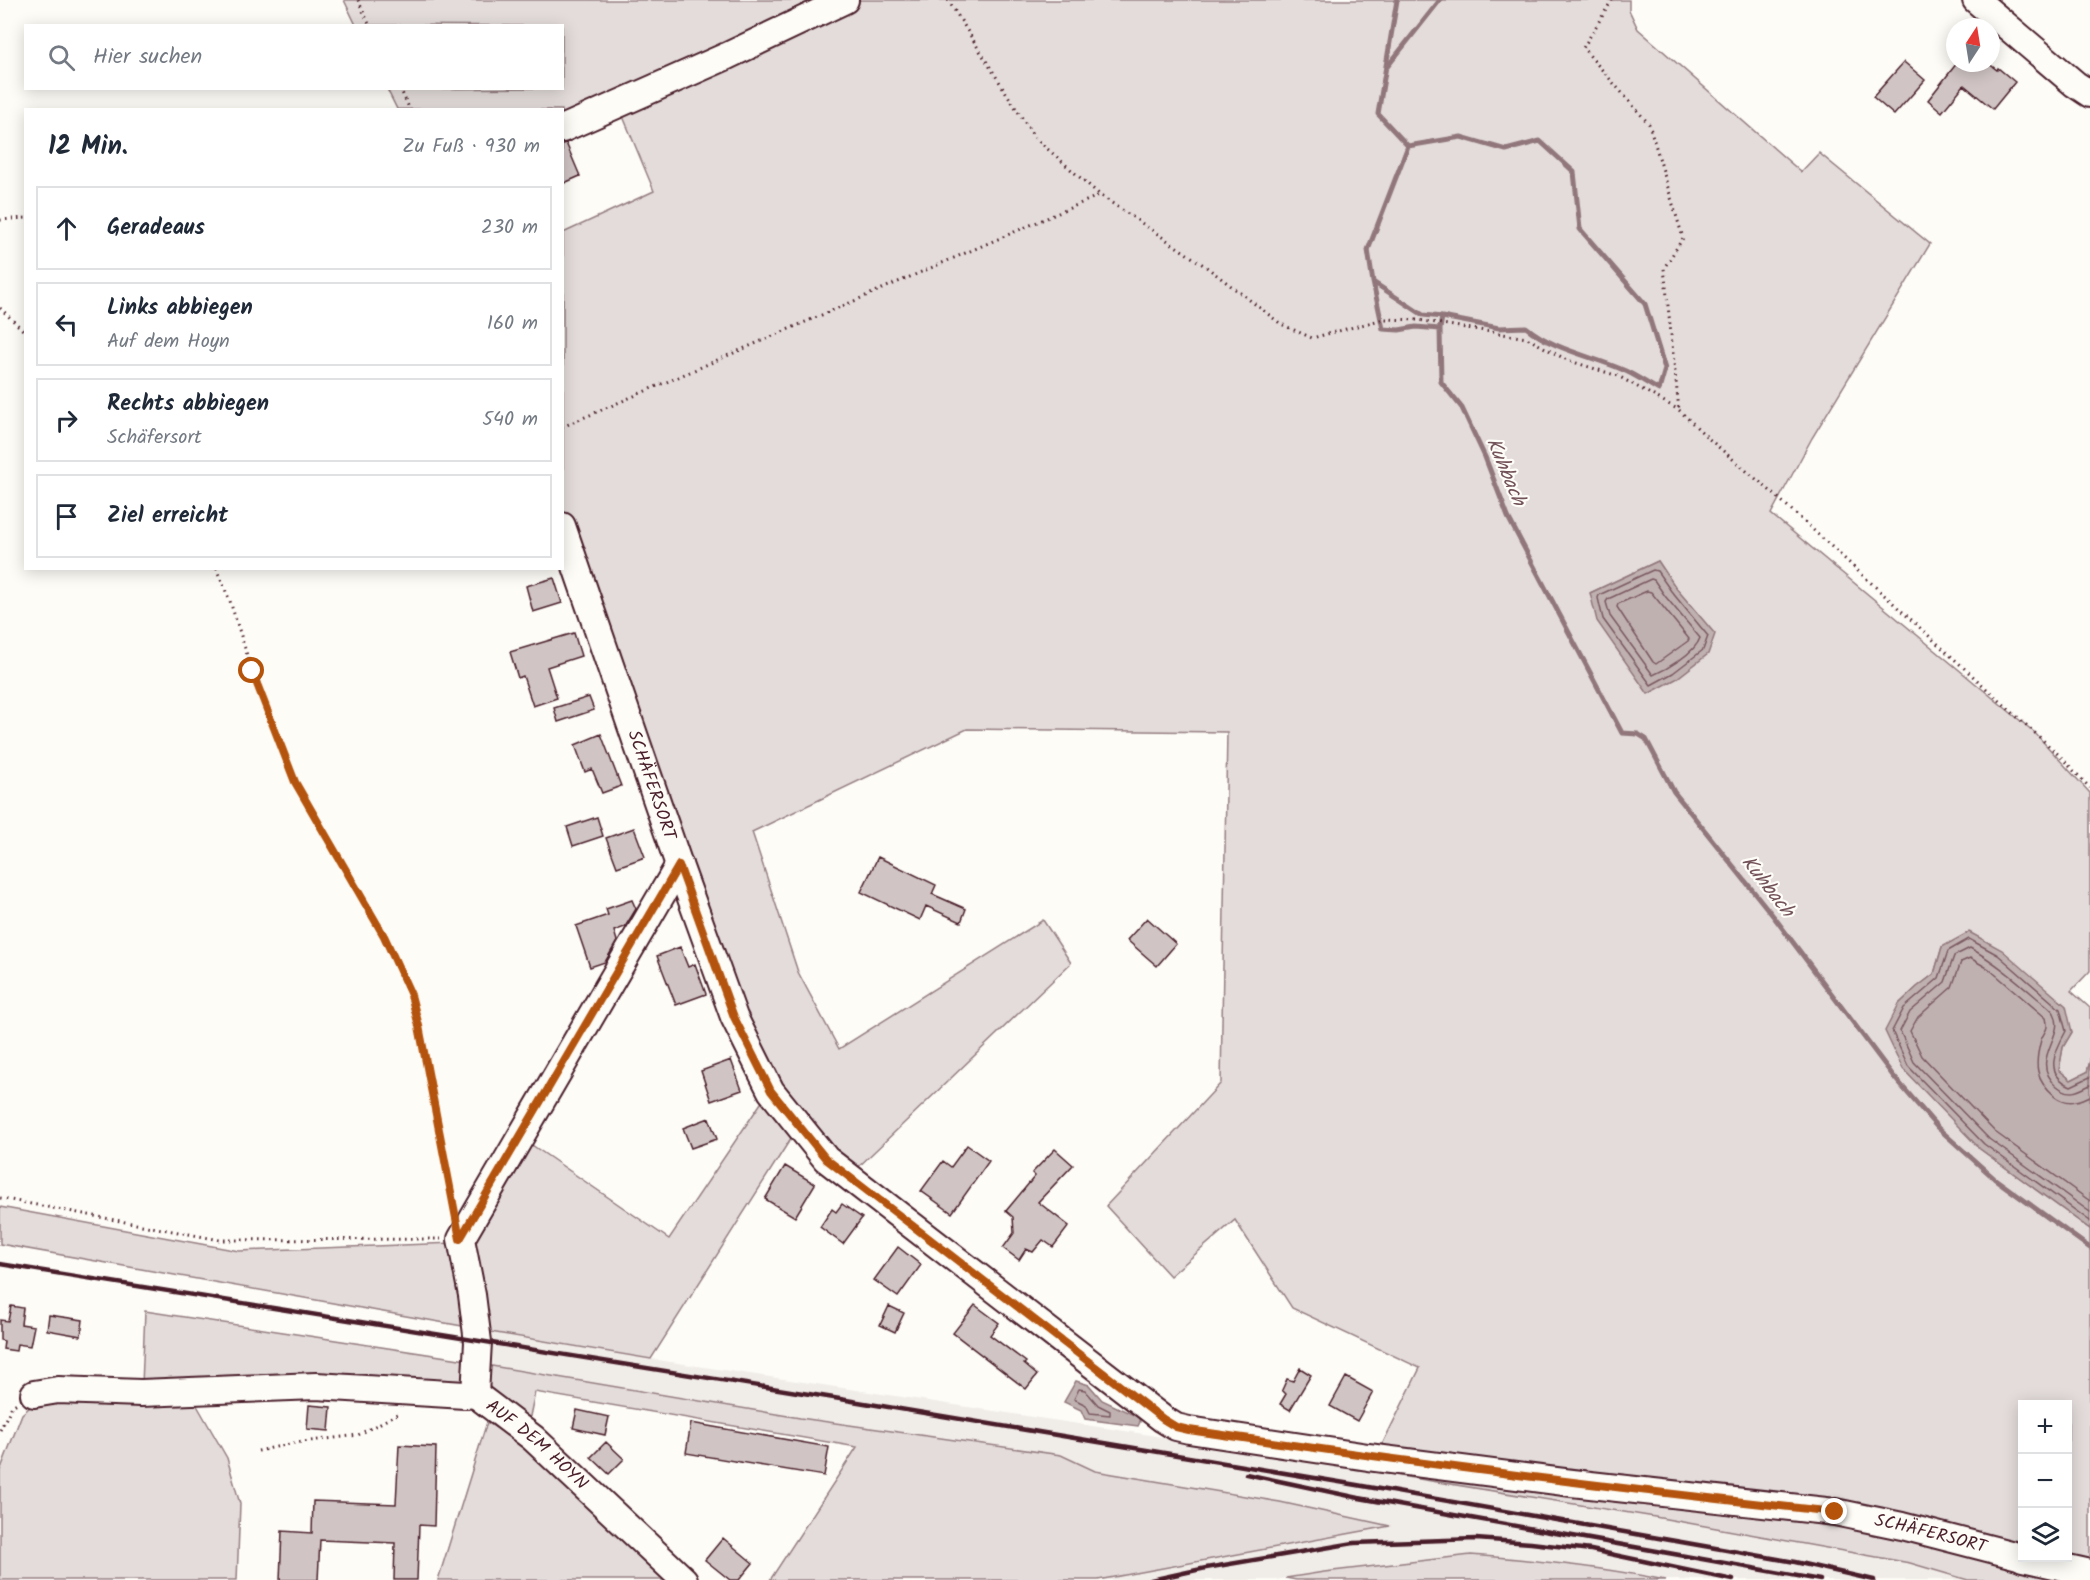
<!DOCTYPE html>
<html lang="de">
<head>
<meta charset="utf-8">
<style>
	:root { --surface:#fff; --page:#f2f2f3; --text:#1f2937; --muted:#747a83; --line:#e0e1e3 }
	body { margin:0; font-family:Kalam,sans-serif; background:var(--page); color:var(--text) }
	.controls { position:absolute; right:18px; bottom:18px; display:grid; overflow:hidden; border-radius:0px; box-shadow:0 3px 15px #0003 }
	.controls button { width:54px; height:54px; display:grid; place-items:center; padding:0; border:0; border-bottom:2px solid var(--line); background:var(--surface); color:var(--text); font:30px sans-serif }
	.compass { position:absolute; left:1946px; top:18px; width:54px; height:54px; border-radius:50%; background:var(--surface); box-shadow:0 3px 15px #0003; rotate:12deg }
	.stop { position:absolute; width:18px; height:18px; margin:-14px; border:4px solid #b45309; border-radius:50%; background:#fff }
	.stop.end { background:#b45309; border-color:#fff; box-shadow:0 2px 6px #0008 }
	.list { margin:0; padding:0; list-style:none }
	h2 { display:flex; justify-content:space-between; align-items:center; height:78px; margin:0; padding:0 24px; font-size:26px }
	h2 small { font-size:20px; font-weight:400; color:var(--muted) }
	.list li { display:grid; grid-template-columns:39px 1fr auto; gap:18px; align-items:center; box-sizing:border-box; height:84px; margin:0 12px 12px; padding:0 12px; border:2px solid var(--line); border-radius:0px }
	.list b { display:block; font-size:22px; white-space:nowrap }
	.list p { margin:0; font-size:20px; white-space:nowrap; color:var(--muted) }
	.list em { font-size:20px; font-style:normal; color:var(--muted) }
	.icon { flex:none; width:33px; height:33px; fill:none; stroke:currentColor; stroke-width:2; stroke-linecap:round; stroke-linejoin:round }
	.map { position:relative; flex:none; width:2090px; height:1580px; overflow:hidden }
	.search { position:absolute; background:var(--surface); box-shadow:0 3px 15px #0003; left:24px; top:24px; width:540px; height:66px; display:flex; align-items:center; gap:15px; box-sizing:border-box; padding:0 21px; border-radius:0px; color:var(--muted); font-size:22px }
	.panel { position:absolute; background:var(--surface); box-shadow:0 3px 15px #0003; left:24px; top:108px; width:540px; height:462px; border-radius:0px }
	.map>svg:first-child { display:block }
</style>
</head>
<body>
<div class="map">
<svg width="2090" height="1580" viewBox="0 0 2090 1580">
	<rect width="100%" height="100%" fill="#fdfcf7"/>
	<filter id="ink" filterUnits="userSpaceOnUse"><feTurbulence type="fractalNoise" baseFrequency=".0167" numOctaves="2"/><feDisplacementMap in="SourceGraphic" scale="12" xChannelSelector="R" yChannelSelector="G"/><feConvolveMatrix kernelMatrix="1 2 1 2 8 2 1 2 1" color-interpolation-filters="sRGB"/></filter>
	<g filter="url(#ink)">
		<!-- built -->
		<path fill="#f0ece8" d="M485,1331l166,28 467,71 537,87 255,46 58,17h-304l-193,-25 -147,17 -49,8h-177l290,-54 -108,-24 -185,-31 -34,-16 -261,-37 -314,-53z"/>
		<!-- green -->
		<path fill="#e3dcda" stroke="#967e82" stroke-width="1.5" fill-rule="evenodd" d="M344,0h1285v10l9,19 163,143 18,-19 111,91 -118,194 -41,76 263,218 56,61v178l-19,20 19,17v53l-3,11 -16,8 -12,-10 4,-23 9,-15 -130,-85 -8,27 -17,13 -18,17 81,145 110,80v351h-122l-58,-17 -255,-46 -286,-46 51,-103 -128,-60 -57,-88 -65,56 -64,-70 115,-123 6,-351 -260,-3 -215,103 46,140 41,77 204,-129 28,43 -221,212 -73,-93 -33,-68 -181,-499v-282l91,-42 -32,-77 -59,26 -1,-30 -165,-1 -10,-20 175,-1v-62l-206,-1zM1658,561l18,27 -86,5zM2022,1404h46v154h-46z
			M763,1100l30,35 -142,224 -166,-28 -17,-96 58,-94 143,98z
			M0,1207l239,44 216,-8 13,84 -468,-83z
			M145,1311l321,49v33l-324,-8z
			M486,1365l314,53 261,37 34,16 185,31 110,24 -292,54h-328l87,-133 -322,-55 -6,29 -33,-20 -10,-15z
			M191,1395l36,63 13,46 -3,76h-237v-109l22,-57 14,-12z
			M487,1422l48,31 141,127h-238z
			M1471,1555c65,5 130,12 194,25h-369l-10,-2 38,-6z"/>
		<!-- water -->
		<path fill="#c0b1b1" stroke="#91777b" stroke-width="1.5" d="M1658,561l18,27 39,46 -7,20 -32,25 -28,15 -51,-73 -7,-28z
			M1969,932l33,18 64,56 6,26 -9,15 -4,23 12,10 16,-8 3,-11v168l-110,-80 -77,-80 -18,-38 14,-27 18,-17 17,-13 8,-27z
			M1076,1381l13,4 13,15 36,17 2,5 -2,4 -53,-7 -4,-9 -17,-8z"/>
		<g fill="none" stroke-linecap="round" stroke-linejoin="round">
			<!-- shore -->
			<path stroke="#795961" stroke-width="1.5" d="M1653,570l4,1 14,20 37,45 -5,14 -30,23 -22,12 -48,-66 -5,-21 1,-3z
				M1651,579l3,1 11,16 35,42c-5,15 -33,31 -47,37l-43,-59 -4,-14 2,-3z
				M1647,591l4,1 38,47 -1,2 -32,23 -3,-2 -36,-55 1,-3z
				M2090,1077l-19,9c-28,-12 -16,-35 -5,-55l-6,-22 -62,-54 -29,-16 -21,12 -9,27 -35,30 -12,23 16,35 76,78 106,77
				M2090,1085c-13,7 -21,11 -33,1 -30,-26 10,-50 -3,-73 -3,-5 -12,-11 -17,-15 -22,-19 -42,-36 -67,-50l-16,8 -9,26 -35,30 -10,19 14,31 75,77 101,73
				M2090,1096c-12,6 -23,9 -35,0 -20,-17 -21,-31 -14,-56 4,-11 8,-9 5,-22l-57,-49 -19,-11 -9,4 -9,25 -34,30 -8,14 12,25 73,76 95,69
				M1079,1389l6,1 13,15 12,6v4l-20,-2 -4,-8 -12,-6z"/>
			<!-- stream -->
			<path stroke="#91777b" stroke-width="5" d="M1397,0l-19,114 30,32 53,-9 45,13 34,-9 34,31 6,57 65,75 20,65 -6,21c-13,-7 -25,-16 -38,-21 -33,-14 -67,-19 -95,-42l-27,1 -57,-11 -2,12 1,53 21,26 23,49 23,60 114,216 16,1 8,5 28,53 100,125 120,160 44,51 57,51 95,69
				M1387,67l53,-67
				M1408,146l-40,104 5,32 50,33 19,2
				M1373,282l10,47 16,1 17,-3 24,2"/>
		</g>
		<!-- building -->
		<path fill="#d0c5c4" stroke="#4a1f2b" stroke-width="1.5" d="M1904,62l21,18 -31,35 -21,-18z
			M1957,63h31l9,7 1,-2 17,14 -22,27 -29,-24 -22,27 -14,-12z
			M566,143l14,33 -18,8v-40z
			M554,578l8,25 -29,9 -7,-26z
			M574,633l7,23 -34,11 10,31 -24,8 -10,-30 -5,2 -8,-26z
			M589,697l5,13 -36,12 -4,-14z
			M601,734l20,52 -19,7 -10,-24 -7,3 -10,-27z
			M597,817l6,19 -30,10 -6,-19z
			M634,828l11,29 -28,10 -11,-29z
			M878,857l58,28 -4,9 34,15 -5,13 -35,-16 -6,14 -59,-28z
			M632,900l4,9 -11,18 -11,4 3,10 -12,21 -15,5 -14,-41 32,-11 -2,-6z
			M1147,918l29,26 -19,22 -30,-26z
			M680,947l8,20 7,-3 11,30 -30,11 -19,-49z
			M731,1060l11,30 -31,11 -10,-30z
			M709,1118l8,21 -26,9 -8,-20z
			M967,1145l22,16 -37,52 -31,-22 22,-30 8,6z
			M1055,1149l18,16 -35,37 31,24 -16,21 -10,-7 -10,12 -7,-3 -7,11 -16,-12 11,-15 -1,-16 -7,-6 29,-35 -3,-3z
			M785,1166l30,18 -20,33 -30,-18z
			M842,1204l20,14 -19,26 -23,-17 12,-18 4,3z
			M898,1247l23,18 -23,32 -24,-17z
			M975,1305l24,18 -9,12 36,27 -2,2 13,11 -11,14 -73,-56z
			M11,1306l12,2 -2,16 13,2 -4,20 -13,-2 -1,7 -13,-2 1,-8 -4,-1v-20l8,1z
			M889,1306l15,7 -9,19 -15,-7z
			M49,1315l34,5 -2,16 -34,-6z
			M1300,1368l11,7 -21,35 -10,-6 6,-10 -4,-4 5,-11 6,2z
			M1346,1377l27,15 -16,29 -27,-15z
			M309,1405l22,2 -2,24 -22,-2z
			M577,1410l32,7 -4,18 -32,-7z
			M691,1423l138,24 -5,29 -138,-23z
			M606,1442l18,17 -15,15 -18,-17z
			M399,1445l37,2 -2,79 -15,-1 -2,55h-23l1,-37 -75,-3 -2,40h-38l2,-49 30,2 1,-32 83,3z
			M723,1538l30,25 -14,17h-9l-25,-20z"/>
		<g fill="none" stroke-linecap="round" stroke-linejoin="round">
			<defs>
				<g id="minor">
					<path d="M1976,0l99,84 15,10"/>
					<path d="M562,129l165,-73 118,-56"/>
					<path id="s1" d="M562,526l117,339 55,152 37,74 55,68 337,260 13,8 13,3 179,27 204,26 263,29 67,14 120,31"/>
					<path d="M34,1394l24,-4 83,3 175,-7 149,9 10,-1"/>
					<path d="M475,1394l3,-52 -6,-47 -11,-56 218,-374"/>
					<path id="s2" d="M475,1394l58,44 151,142"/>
					<path d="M2023,1558l67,15"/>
				</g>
			</defs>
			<!-- minor casing -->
			<use href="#minor" stroke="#4a1f2b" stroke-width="30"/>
			<!-- path -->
			<path stroke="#4a1f2b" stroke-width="3" stroke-dasharray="1.5 4.5" stroke-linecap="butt" d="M358,0l12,26
				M948,0l86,137 66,58 105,71 76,58 31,14 72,-19 34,1 109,18 40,22 51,16 61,34 30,29 66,56 284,260 31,33
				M1612,0l-29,48 66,76 34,114 -19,30 15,142
				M400,88l10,22
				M0,220l26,-2
				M0,308l26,25
				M562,427l538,-232
				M216,568l14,33 22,70 43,111 89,154 27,59 8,31 35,181
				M0,1198l220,42 221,-1
				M0,1430l12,-24 5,-3
				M258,1451l36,-8 64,-8 41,-22"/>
			<!-- minor -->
			<use href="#minor" stroke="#fdfcf7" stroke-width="26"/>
			<!-- rail -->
			<path stroke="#4a1f2b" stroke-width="4.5" d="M0,1264l840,135 517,86 438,77 79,18
				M1246,1474l113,24 461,82
				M1151,1580l55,-12 148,-25 122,-4 55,4 60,7 142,30"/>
		</g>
	</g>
	<g fill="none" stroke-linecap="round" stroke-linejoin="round" filter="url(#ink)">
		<!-- route -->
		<path stroke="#b45309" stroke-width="8" d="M252,671l43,111 89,154 27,59 8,31 41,213 219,-374 55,152 37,74 55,68 337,260 13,8 13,3c215,32 430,59 646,82"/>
	</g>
	<g text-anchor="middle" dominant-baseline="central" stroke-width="4.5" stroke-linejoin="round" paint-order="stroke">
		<!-- street labels -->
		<g font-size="18" fill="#4a1f2b" stroke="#fdfcf7">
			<text stroke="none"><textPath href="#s1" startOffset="274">SCHÄFERSORT</textPath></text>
			<text stroke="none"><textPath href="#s2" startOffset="80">AUF DEM HOYN</textPath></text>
			<text stroke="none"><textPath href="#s1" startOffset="1894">SCHÄFERSORT</textPath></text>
		</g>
		<!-- water labels -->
		<g font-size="20" font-style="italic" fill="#73525a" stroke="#fdfcf7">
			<text transform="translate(1505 472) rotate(67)">Kuhbach</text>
			<text transform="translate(1767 887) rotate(52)">Kuhbach</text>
		</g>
	</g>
</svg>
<div class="controls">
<button>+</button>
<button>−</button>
<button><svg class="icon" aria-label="layers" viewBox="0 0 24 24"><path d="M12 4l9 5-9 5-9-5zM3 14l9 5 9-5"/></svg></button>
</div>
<svg class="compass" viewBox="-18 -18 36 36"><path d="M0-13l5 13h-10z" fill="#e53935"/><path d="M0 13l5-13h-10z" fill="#747a83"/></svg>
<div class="stop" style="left:252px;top:671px"></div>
<div class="stop end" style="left:1835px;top:1512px"></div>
<div class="search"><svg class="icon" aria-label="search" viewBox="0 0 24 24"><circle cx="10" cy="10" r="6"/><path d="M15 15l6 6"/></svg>Hier suchen</div>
<section class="panel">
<h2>12 Min.<small>Zu Fuß · 930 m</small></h2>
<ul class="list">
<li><svg class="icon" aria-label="ahead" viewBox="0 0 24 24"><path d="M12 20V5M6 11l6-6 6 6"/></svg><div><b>Geradeaus</b></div><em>230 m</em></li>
<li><svg class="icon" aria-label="left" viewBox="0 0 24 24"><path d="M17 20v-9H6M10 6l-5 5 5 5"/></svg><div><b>Links abbiegen</b><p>Auf dem Hoyn</p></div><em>160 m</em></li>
<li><svg class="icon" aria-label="right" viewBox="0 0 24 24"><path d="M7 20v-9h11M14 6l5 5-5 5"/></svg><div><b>Rechts abbiegen</b><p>Schäfersort</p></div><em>540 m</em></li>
<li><svg class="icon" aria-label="arrive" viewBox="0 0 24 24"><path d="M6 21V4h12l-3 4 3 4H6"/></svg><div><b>Ziel erreicht</b></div></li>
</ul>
</section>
</div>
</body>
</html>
